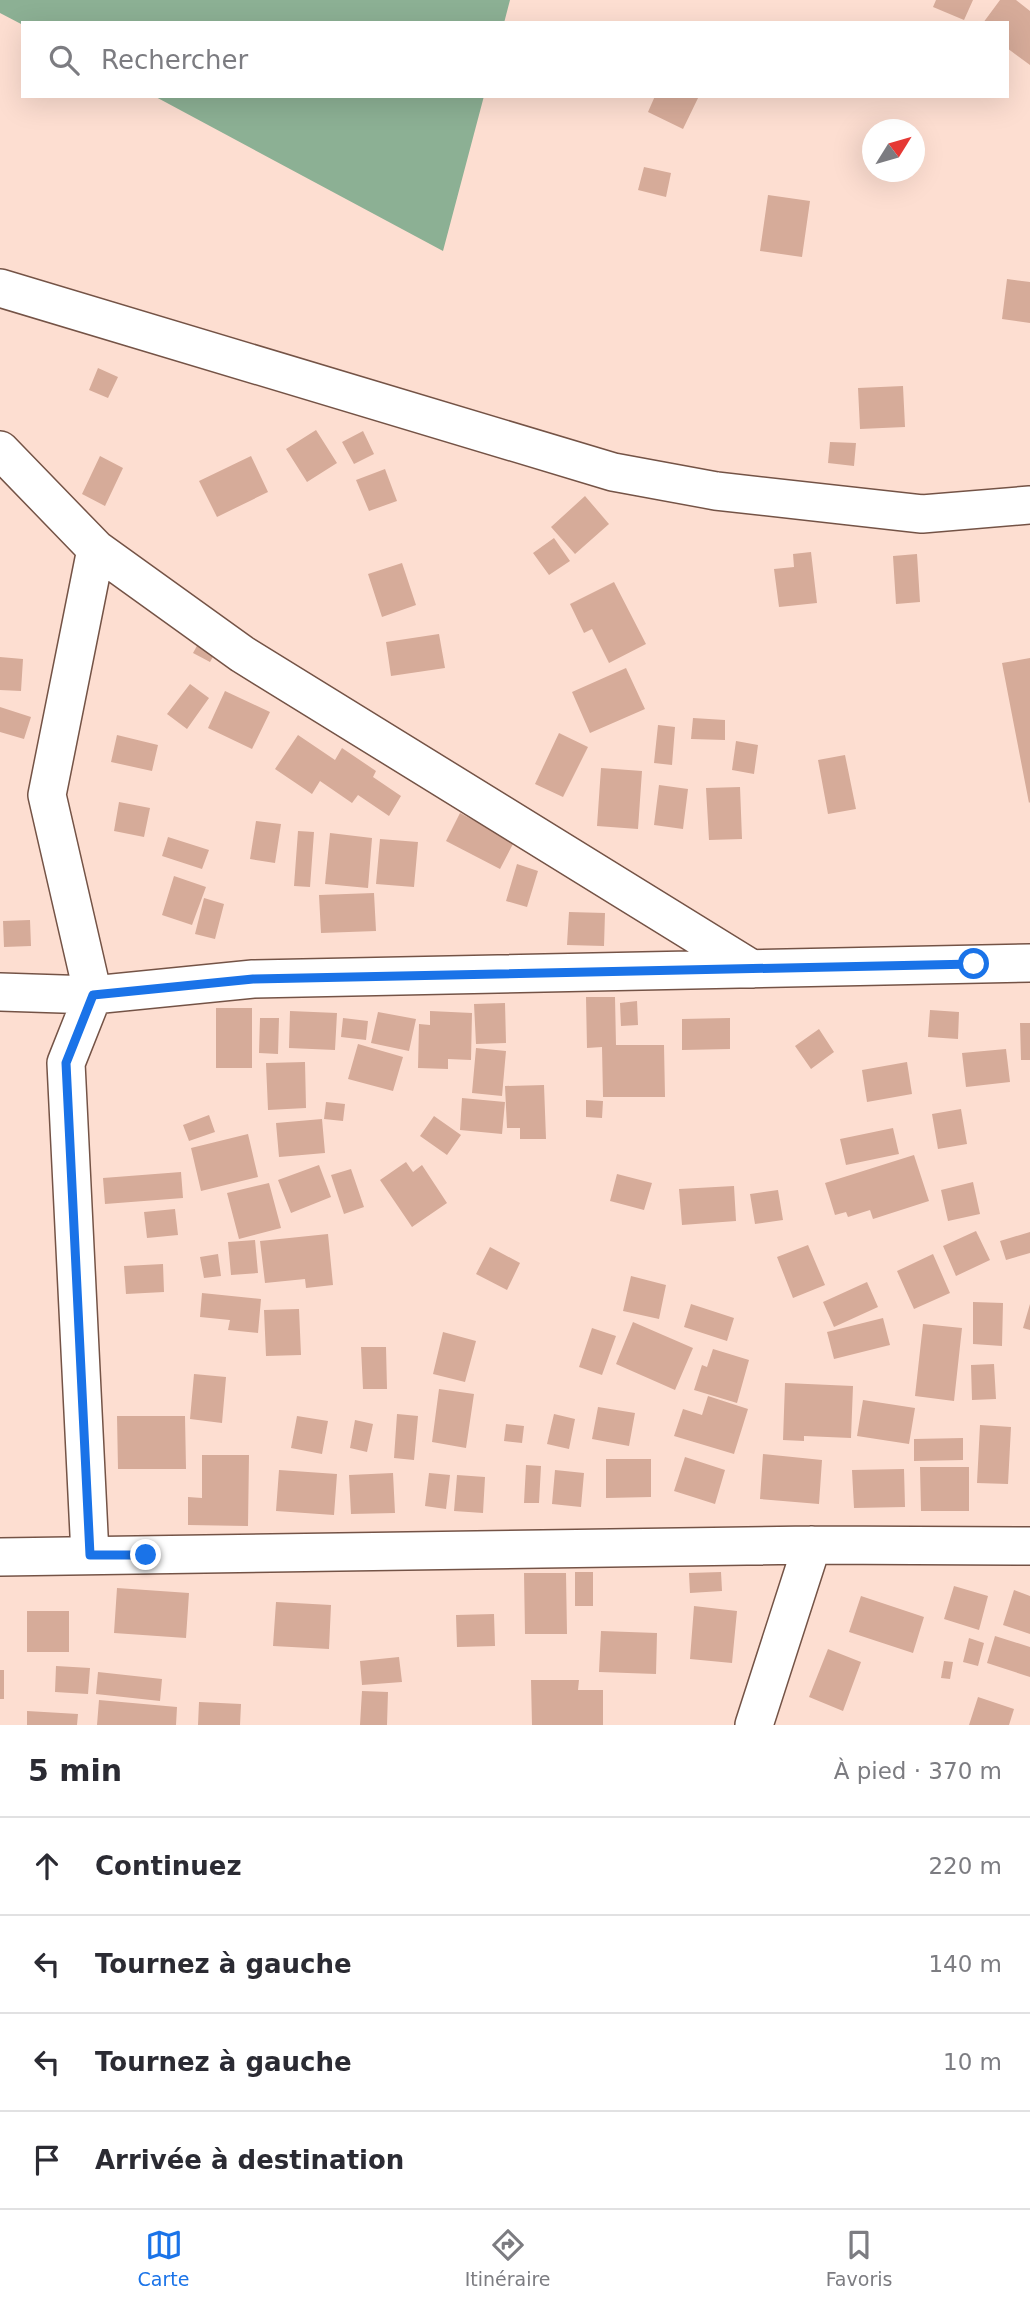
<!DOCTYPE html>
<html lang="fr">
<head>
<meta charset="utf-8">
<style>
	:root { --surface:#fff; --page:#f7f7f7; --text:#2b2b33; --muted:#7c7c81; --line:#e1e1e2; --accent:#1a73e8 }
	body { margin:0; font-family:"DejaVu Sans",sans-serif; background:var(--page); color:var(--text) }
	.compass { position:absolute; left:862px; top:119px; width:63px; height:63px; border-radius:50%; background:var(--surface); box-shadow:0 7px 28px #0002; rotate:53deg }
	.stop { position:absolute; width:21px; height:21px; margin:-16px; border:5px solid #1a73e8; border-radius:50%; background:#fff }
	.stop.end { background:#1a73e8; border-color:#fff; box-shadow:0 2px 7px #0008 }
	.list { margin:0; padding:0; list-style:none }
	h2 { display:flex; justify-content:space-between; align-items:center; height:91px; margin:0; padding:0 28px; font-size:30px }
	h2 small { font-size:23px; font-weight:400; color:var(--muted) }
	.list li { display:grid; grid-template-columns:46px 1fr auto; gap:21px; align-items:center; box-sizing:border-box; height:98px; padding:0 28px; border-top:2px solid var(--line) }
	.list b { display:block; font-size:26px; white-space:nowrap }
	.list em { font-size:23px; font-style:normal; color:var(--muted) }
	.icon { flex:none; width:38px; height:38px; fill:none; stroke:currentColor; stroke-width:2; stroke-linecap:round; stroke-linejoin:round }
	.map { position:relative; flex:none; width:1030px; height:1725px; overflow:hidden }
	.search { position:absolute; background:var(--surface); box-shadow:0 7px 28px #0002; left:21px; right:21px; top:21px; height:77px; display:flex; align-items:center; gap:18px; box-sizing:border-box; padding:0 24px; border-radius:0px; color:var(--muted); font-size:26px }
	.sheet { height:483px; background:var(--surface) }
	nav { display:flex; justify-content:space-around; align-items:center; box-sizing:border-box; height:98px; border-top:2px solid var(--line); background:var(--surface); font-size:19px; color:var(--muted) }
	nav a { display:grid; justify-items:center; gap:4px }
	nav .on { color:var(--accent) }
	.map>svg:first-child { display:block }
</style>
</head>
<body>
<div class="map">
<svg width="1030" height="1725" viewBox="0 0 1030 1725">
	<rect width="100%" height="100%" fill="#fdded1"/>
	<!-- forest -->
	<path fill="#8cb094" d="M0,0h510l-6,23h-481v2l-23,-12z
		M154,96h330l-41,155z"/>
	<!-- building -->
	<path fill="#d6ab99" d="M936,0h37l-9,20 -31,-13z
		M1000,0h16l14,11v54l-23,-17v-25h-24z
		M655,96h44l-16,33 -35,-17z
		M644,167l27,6 -5,24 -28,-7z
		M768,195l42,6 -8,56 -42,-6z
		M1007,279l23,3v41l-28,-4z
		M98,368l20,9 -10,21 -19,-8z
		M903,386l2,41 -45,2 -2,-41z
		M316,430l21,33 -30,19 -21,-33z
		M363,431l11,23 -20,10 -12,-22z
		M830,442l26,1 -2,23 -26,-3z
		M100,456l23,12 -18,38 -23,-12z
		M251,456l17,36 -51,25 -18,-36z
		M385,469l12,32 -28,10 -13,-31z
		M585,496l24,28 -34,30 -24,-27z
		M554,538l16,23 -21,14 -16,-22z
		M811,552l6,51 -38,4 -5,-38 20,-2 -1,-13z
		M917,554l3,48 -24,2 -3,-48z
		M402,563l14,42 -34,12 -14,-43z
		M614,582l32,62 -37,19 -17,-34 -8,4 -14,-29z
		M439,634l6,34 -54,8 -5,-34z
		M198,644l17,9 -5,9 -17,-9z
		M0,657l23,2 -2,32 -21,-1z
		M1030,658v144l-1,1 -27,-140z
		M626,668l19,41 -55,24 -18,-41z
		M190,684l19,14 -22,31 -20,-15z
		M225,691l45,21 -18,37 -44,-21z
		M0,707l31,10 -7,22 -24,-7z
		M693,718l32,2v20l-34,-1z
		M658,725l17,2 -3,38 -18,-2z
		M559,733l29,14 -25,50 -28,-13z
		M117,735l41,10 -6,26 -41,-9z
		M298,735l37,25 7,-12 34,23 -3,6 28,19 -12,20 -31,-21 -6,8 -32,-22 -8,13 -37,-25z
		M736,741l22,4 -4,29 -22,-4z
		M845,755l11,54 -28,5 -10,-54z
		M601,768l41,3 -4,58 -41,-3z
		M659,785l29,4 -5,40 -29,-4z
		M740,787l2,52 -33,1 -3,-52z
		M119,802l31,6 -6,29 -30,-6z
		M460,813l54,29 -14,27 -54,-28z
		M256,821l25,3 -6,39 -25,-4z
		M298,831l16,1 -4,55 -16,-1z
		M330,833l42,5 -4,50 -43,-4z
		M168,837l41,13 -7,19 -40,-13z
		M380,839l38,3 -4,45 -38,-3z
		M517,864l21,7 -11,36 -21,-6z
		M174,876l32,11 -14,38 -30,-10z
		M374,893l2,38 -55,2 -2,-38z
		M204,898l20,6 -9,35 -20,-5z
		M569,912l36,1 -1,33 -37,-1z
		M30,920l1,26 -27,1 -1,-26z
		M586,997h29l1,48h48l1,52h-62l-1,-50 -15,1z
		M637,1001l1,24 -17,1 -1,-23z
		M505,1003l1,40 -30,1 -2,-40z
		M216,1008h36v60h-36z
		M930,1010l29,2 -1,27 -30,-2z
		M290,1011l47,2 -2,37 -46,-2z
		M430,1011l42,2 -1,47 -23,-1v10l-30,-1 1,-44 11,1z
		M378,1012l38,7 -7,32 -38,-8z
		M260,1018h19l-1,36 -19,-1z
		M343,1018l25,3 -2,19 -25,-3z
		M730,1018v31l-48,1v-31z
		M1020,1023h10v37h-9z
		M819,1029l15,23 -23,17 -16,-23z
		M358,1044l45,13 -10,34 -45,-12z
		M476,1048l30,3 -4,45 -30,-3z
		M1006,1049l4,33 -44,5 -4,-34z
		M305,1062l1,46 -38,2 -2,-47z
		M907,1062l5,32 -45,8 -5,-32z
		M544,1085l2,54h-26v-11h-13l-2,-42z
		M462,1098l43,4 -3,32 -42,-4z
		M586,1100l17,1 -1,17 -16,-1z
		M326,1102l19,2 -2,17 -19,-2z
		M961,1109l6,35 -29,5 -6,-35z
		M209,1115l6,17 -26,9 -6,-16z
		M434,1116l27,19 -14,20 -27,-19z
		M322,1119l3,34 -46,4 -3,-34z
		M893,1128l6,26 -53,11 -6,-26z
		M248,1134l10,43 -57,14 -10,-43z
		M914,1155l15,46 -56,18 -3,-9 -22,7 -2,-5 -11,3 -10,-32z
		M406,1162l7,10 9,-7 25,38 -35,24 -32,-47z
		M319,1165l12,32 -40,16 -13,-33z
		M351,1169l13,38 -20,7 -13,-39z
		M181,1172l2,26 -78,6 -2,-26z
		M617,1174l35,9 -8,27 -34,-9z
		M973,1182l7,32 -32,7 -7,-31z
		M269,1183l12,45 -42,11 -12,-46z
		M734,1186l2,35 -54,4 -3,-36z
		M778,1190l5,30 -28,4 -5,-30z
		M175,1209l3,26 -31,3 -3,-26z
		M976,1231l14,29 -34,16 -13,-30z
		M1030,1232v21l-24,7 -6,-19z
		M328,1234l5,51 -27,3 -1,-9 -40,4 -5,-42z
		M255,1240l3,33 -27,2 -3,-33z
		M808,1245l17,40 -32,13 -16,-41z
		M490,1247l30,16 -13,27 -31,-16z
		M218,1254l3,22 -17,2 -4,-21z
		M933,1254l17,39 -36,16 -17,-38z
		M163,1264l1,28 -38,2 -2,-28z
		M631,1276l35,9 -7,34 -36,-8z
		M867,1282l11,25 -44,20 -11,-25z
		M202,1293l59,6 -3,34 -30,-3 2,-10 -30,-3z
		M973,1302l30,1 -1,43 -29,-2z
		M691,1304l43,14 -7,23 -43,-14z
		M1030,1304v26l-7,-2z
		M299,1309l2,46 -35,1 -2,-46z
		M883,1318l7,27 -56,14 -7,-27z
		M633,1322l60,26 -18,42 -59,-26z
		M923,1324l39,4 -8,73 -39,-5z
		M592,1328l24,8 -14,39 -23,-8z
		M443,1332l33,9 -11,41 -32,-8z
		M361,1347h25l1,42h-24z
		M713,1349l36,11 -12,43 -43,-13 8,-25 5,2z
		M994,1364l2,35 -24,1 -1,-35z
		M194,1374l32,3 -4,46 -32,-4z
		M785,1383l68,3 -2,52 -47,-2v5l-21,-1z
		M439,1389l35,5 -8,54 -34,-6z
		M708,1396l40,13 -14,45 -60,-18 9,-27 19,6z
		M863,1400l52,8 -6,36 -52,-8z
		M598,1407l37,6 -6,33 -37,-7z
		M397,1414l21,2 -4,44 -20,-2z
		M554,1414l21,5 -6,30 -22,-5z
		M117,1416h68l1,53h-68z
		M297,1416l31,5 -6,33 -31,-6z
		M355,1420l18,4 -6,28 -17,-4z
		M506,1424l18,2 -2,17 -18,-2z
		M980,1425l31,2 -3,57 -31,-1z
		M963,1438v22l-49,1v-22z
		M763,1454l59,6 -3,44 -59,-5z
		M202,1455h47l-1,71 -60,-1v-28l14,1z
		M685,1457l40,13 -10,34 -41,-13z
		M606,1459h45v38l-45,1z
		M526,1465l15,1 -2,37h-15z
		M920,1467h49v44h-48z
		M904,1469l1,38 -51,1 -2,-38z
		M279,1470l58,4 -3,41 -58,-4z
		M555,1470l29,3 -3,34 -29,-3z
		M393,1473l2,40 -44,1 -2,-39z
		M429,1473l21,2 -4,34 -21,-3z
		M457,1475l28,2 -2,36 -29,-2z
		M575,1572h18v34h-18z
		M721,1572l1,19 -32,2 -1,-20z
		M524,1573h42l1,61h-42z
		M954,1586l34,10 -9,34 -35,-11z
		M117,1588l72,5 -3,45 -72,-5z
		M1014,1590l16,6v38l-27,-9z
		M861,1596l63,21 -11,36 -64,-21z
		M276,1602l55,3 -2,44 -56,-3z
		M694,1606l43,5 -5,52 -42,-4z
		M27,1611h42v41h-42z
		M494,1614l1,32 -38,1 -1,-32z
		M601,1631l56,2 -1,41 -57,-2z
		M995,1636l35,11v30l-43,-14z
		M969,1638l15,5 -6,23 -15,-4z
		M828,1649l33,13 -18,49 -34,-14z
		M399,1657l3,25 -40,3 -2,-24z
		M944,1661l9,1 -3,17 -9,-1z
		M56,1666l34,2 -2,26 -33,-2z
		M0,1670h4v29h-4z
		M98,1672l64,7 -2,22 -64,-7z
		M531,1680h48l-1,10h25v35h-71z
		M362,1691l26,1 -1,33h-27z
		M978,1697l36,12 -5,16h-40z
		M99,1700l78,7 -1,18h-79z
		M199,1702l42,2 -1,21h-42z
		M27,1711l51,3 -1,11h-50z"/>
	<g fill="none" stroke-linecap="round" stroke-linejoin="round">
		<defs>
			<path id="minor" d="M0,288l613,184 103,19 206,23 108,-9
				M0,450l96,99 146,105 510,315
				M0,992l93,3 160,-16 777,-16
				M90,1555l-24,-492 27,-68 -46,-200 49,-246
				M0,1557l812,-12 218,1
				M754,1725l58,-180"/>
		</defs>
		<!-- minor casing -->
		<use href="#minor" stroke="#745346" stroke-width="40"/>
		<!-- minor -->
		<use href="#minor" stroke="#fff" stroke-width="37"/>
	</g>
	<g fill="none" stroke-linecap="round" stroke-linejoin="round">
		<!-- route -->
		<path stroke="#1a73e8" stroke-width="9" d="M146,1555h-56l-24,-492 27,-68 160,-16 721,-15"/>
	</g>
</svg>
<svg class="compass" viewBox="-18 -18 36 36"><path d="M0-13l5 13h-10z" fill="#e53935"/><path d="M0 13l5-13h-10z" fill="#7c7c81"/></svg>
<div class="stop" style="left:974px;top:964px"></div>
<div class="stop end" style="left:146px;top:1555px"></div>
<div class="search"><svg class="icon" aria-label="search" viewBox="0 0 24 24"><circle cx="10" cy="10" r="6"/><path d="M15 15l6 6"/></svg>Rechercher</div>
</div>
<section class="sheet">
<h2>5 min<small>À pied · 370 m</small></h2>
<ul class="list">
<li><svg class="icon" aria-label="ahead" viewBox="0 0 24 24"><path d="M12 20V5M6 11l6-6 6 6"/></svg><div><b>Continuez</b></div><em>220 m</em></li>
<li><svg class="icon" aria-label="left" viewBox="0 0 24 24"><path d="M17 20v-9H6M10 6l-5 5 5 5"/></svg><div><b>Tournez à gauche</b></div><em>140 m</em></li>
<li><svg class="icon" aria-label="left" viewBox="0 0 24 24"><path d="M17 20v-9H6M10 6l-5 5 5 5"/></svg><div><b>Tournez à gauche</b></div><em>10 m</em></li>
<li><svg class="icon" aria-label="arrive" viewBox="0 0 24 24"><path d="M6 21V4h12l-3 4 3 4H6"/></svg><div><b>Arrivée à destination</b></div></li>
</ul>
</section>
<nav>
<a class="on"><svg class="icon" aria-label="map" viewBox="0 0 24 24"><path d="M3 6l6-2 6 2 6-2v14l-6 2-6-2-6 2zM9 4v14M15 6v14"/></svg>Carte</a>
<a><svg class="icon" aria-label="directions" viewBox="0 0 24 24"><path d="M12 3l9 9-9 9-9-9zM9 14v-3h6M13 9l2 2-2 2"/></svg>Itinéraire</a>
<a><svg class="icon" aria-label="saved" viewBox="0 0 24 24"><path d="M7 4h10v16l-5-4-5 4z"/></svg>Favoris</a>
</nav>
</body>
</html>
